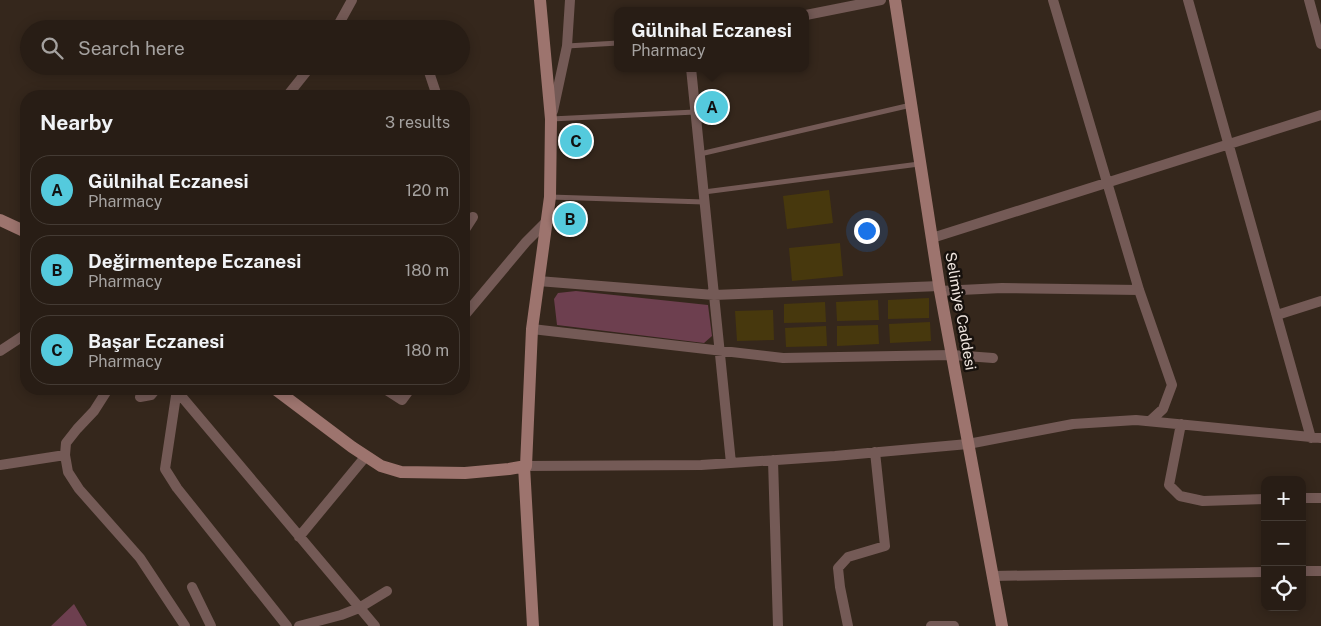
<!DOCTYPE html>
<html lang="en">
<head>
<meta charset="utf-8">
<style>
	:root { --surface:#281d15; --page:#342a22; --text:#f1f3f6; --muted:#a5a2a0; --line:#443b34; --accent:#54cadd }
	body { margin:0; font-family:"Public Sans",sans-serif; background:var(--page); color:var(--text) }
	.controls { position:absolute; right:15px; bottom:15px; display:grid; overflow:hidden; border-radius:10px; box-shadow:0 2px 12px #0003 }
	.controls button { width:45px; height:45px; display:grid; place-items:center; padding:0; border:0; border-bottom:1px solid var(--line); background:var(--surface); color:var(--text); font:25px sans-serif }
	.you { position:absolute; left:866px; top:230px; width:18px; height:18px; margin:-12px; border:4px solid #fff; border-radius:50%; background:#1a73e8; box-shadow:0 0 0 8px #1a73e833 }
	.badge { display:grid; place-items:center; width:32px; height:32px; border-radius:50%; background:var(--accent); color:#111; font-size:16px; font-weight:700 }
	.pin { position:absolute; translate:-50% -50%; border:2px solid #fff; box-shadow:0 1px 5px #0006 }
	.popup { position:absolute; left:614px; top:7px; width:195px; height:65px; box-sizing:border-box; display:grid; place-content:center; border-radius:10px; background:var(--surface); filter:drop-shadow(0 1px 4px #0005); font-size:16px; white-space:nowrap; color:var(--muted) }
	.popup b { font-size:19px; color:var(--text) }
	.popup::after { content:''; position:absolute; left:50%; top:100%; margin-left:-10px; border:10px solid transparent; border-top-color:var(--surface) }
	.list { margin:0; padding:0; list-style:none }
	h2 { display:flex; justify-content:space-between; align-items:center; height:65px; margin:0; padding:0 20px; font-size:21px }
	h2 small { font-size:16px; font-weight:400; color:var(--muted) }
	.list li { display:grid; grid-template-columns:32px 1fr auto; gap:15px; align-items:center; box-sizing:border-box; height:70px; margin:0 10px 10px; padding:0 10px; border:1px solid var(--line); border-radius:20px }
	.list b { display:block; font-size:19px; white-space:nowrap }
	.list p { margin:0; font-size:16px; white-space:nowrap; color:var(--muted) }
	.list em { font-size:16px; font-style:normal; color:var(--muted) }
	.icon { flex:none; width:28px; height:28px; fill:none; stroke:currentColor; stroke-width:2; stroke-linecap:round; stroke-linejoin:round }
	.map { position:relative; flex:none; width:1321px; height:626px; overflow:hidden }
	.search { position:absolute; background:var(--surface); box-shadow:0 2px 12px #0003; left:20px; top:20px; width:450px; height:55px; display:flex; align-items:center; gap:12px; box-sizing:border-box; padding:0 18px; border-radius:28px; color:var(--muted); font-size:19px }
	.panel { position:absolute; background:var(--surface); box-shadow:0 2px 12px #0003; left:20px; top:90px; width:450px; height:305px; border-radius:20px }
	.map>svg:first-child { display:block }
</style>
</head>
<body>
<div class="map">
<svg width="1321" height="626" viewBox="0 0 1321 626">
	<rect width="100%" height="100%" fill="#35271c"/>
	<!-- green -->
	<path fill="#6d3f4f" d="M576,291l132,14 4,31 -8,7 -147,-18 -3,-26 4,-6z
		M74,604l13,22h-36z"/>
	<!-- building -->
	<path fill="#47380d" d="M829,190l4,33 -46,6 -4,-33z
		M840,243l3,33 -51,5 -3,-33z
		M929,298v20l-41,1v-19z
		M878,300l1,20 -42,1 -1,-19z
		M825,302l1,20 -42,1v-19z
		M773,310l1,30 -37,1 -2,-30z
		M930,322l1,19 -41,2 -1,-19z
		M878,325l1,19 -42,2v-20z
		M826,326l1,20 -41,1 -1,-19z"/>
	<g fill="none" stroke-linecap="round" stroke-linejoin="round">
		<!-- lane -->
		<path stroke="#745a56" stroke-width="5" d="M567,46l51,-3
			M551,119l144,-7
			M700,154l211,-49
			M704,192l215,-28
			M550,197l154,5"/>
		<!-- street -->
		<path stroke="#745a56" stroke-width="10" d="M1053,0l86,290 33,95 -9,24 -13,12
			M1188,0l123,438
			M1309,0l12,44
			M806,15l75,-15
			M336,29l16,-29
			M427,66l10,30
			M691,68l40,395
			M287,96l24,-30
			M553,111l14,-65 3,-46
			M464,231l9,-14
			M932,238l389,-123
			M538,281l176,14 226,-9
			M940,291l62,-3 137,2
			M1277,315l44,-14
			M464,316l62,-74 21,-21
			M532,329l251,29 169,-3 41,3
			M0,351l26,-17
			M108,389l-14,22 -17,18 -11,14 -1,12 3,17 11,17 61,69 45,68
			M177,389l-12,80 12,19 110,138
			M179,389l3,8 193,229
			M385,389l17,11 8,-11
			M140,397l11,-2 5,-6
			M1181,424l-12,61 11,11 23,5 62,-2
			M773,460l5,166
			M0,465l65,-10
			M526,466l175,-1 134,-9 133,-12 105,-20 63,-4 185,18
			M1302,498h19
			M299,537l67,-81
			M1302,571h19
			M992,576l273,-4
			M192,587l19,39
			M299,626l42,-11 18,-7 28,-17
			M848,626l-8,-39 -2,-19 10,-11 37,-11 -10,-94
			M931,626h23"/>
		<!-- secondary -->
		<path stroke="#9d746e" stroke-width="12" d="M895,0l45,291 62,335
			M0,220l26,12
			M275,389l77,58 29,19 20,6 64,1 44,-4 17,-3 6,-137 18,-132 1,-78 -11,-119
			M524,466l9,160"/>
	</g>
	<g text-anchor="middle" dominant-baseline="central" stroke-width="5" stroke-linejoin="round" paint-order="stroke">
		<!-- street labels -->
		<g font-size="15" fill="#efe5df" stroke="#17110d">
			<text transform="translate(961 311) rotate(80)">Selimiye Caddesi</text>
		</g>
	</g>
</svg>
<div class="controls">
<button>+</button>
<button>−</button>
<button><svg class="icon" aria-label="locate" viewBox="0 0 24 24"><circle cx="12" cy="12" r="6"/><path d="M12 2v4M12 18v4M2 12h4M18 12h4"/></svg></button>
</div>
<div class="you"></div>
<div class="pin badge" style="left:712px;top:107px">A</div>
<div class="popup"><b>Gülnihal Eczanesi</b>Pharmacy</div>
<div class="pin badge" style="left:570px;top:219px">B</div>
<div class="pin badge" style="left:576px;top:141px">C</div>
<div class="search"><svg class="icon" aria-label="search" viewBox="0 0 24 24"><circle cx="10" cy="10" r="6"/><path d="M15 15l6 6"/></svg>Search here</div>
<section class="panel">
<h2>Nearby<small>3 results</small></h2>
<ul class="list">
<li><span class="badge">A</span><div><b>Gülnihal Eczanesi</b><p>Pharmacy</p></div><em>120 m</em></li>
<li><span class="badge">B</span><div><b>Değirmentepe Eczanesi</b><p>Pharmacy</p></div><em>180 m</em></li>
<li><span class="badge">C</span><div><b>Başar Eczanesi</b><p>Pharmacy</p></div><em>180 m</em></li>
</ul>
</section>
</div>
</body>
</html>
